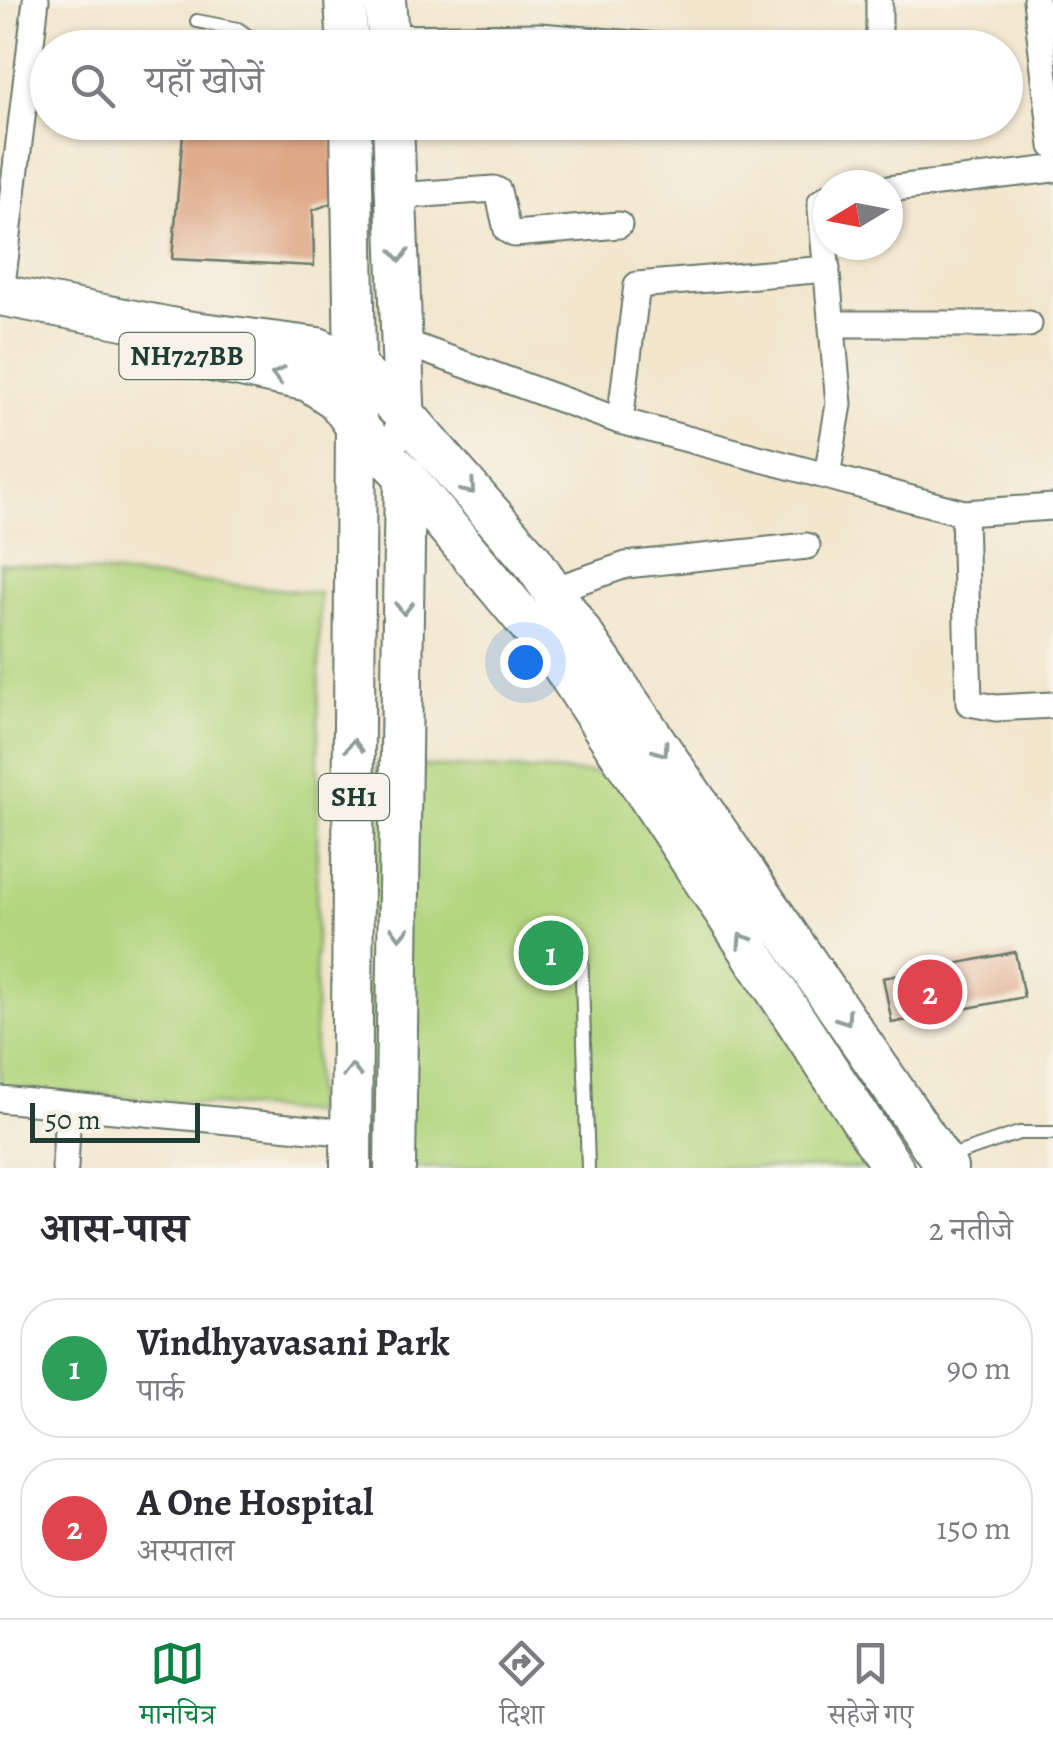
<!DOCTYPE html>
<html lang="hi">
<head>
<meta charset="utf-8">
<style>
	:root { --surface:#fff; --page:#f7f7f7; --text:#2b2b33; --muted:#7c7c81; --line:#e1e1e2; --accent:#0b8043 }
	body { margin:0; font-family:Alegreya,"Noto Serif Devanagari",serif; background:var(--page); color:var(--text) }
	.compass { position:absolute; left:813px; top:170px; width:90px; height:90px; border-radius:50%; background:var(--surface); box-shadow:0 2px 8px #0004; rotate:260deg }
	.scale { position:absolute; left:30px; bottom:25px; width:170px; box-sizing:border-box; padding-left:10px; border:5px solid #1f3d34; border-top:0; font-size:28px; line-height:35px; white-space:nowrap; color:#1f3d34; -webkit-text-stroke:8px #f7f3e8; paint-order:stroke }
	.you { position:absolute; left:525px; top:662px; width:35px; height:35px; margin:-25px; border:8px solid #fff; border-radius:50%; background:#1a73e8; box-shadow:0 0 0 15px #1a73e833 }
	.badge { display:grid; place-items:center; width:65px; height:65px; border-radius:50%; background:var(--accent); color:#fff; font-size:32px; font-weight:700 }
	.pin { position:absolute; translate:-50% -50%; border:5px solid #fff; box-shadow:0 2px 10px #0006 }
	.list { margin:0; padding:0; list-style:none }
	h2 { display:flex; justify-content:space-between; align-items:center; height:130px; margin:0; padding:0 40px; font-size:42px }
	h2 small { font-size:32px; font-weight:400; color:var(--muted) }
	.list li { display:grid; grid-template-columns:65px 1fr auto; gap:30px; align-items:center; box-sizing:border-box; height:140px; margin:0 20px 20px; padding:0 20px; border:2px solid var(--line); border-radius:40px }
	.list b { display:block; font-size:38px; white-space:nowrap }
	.list p { margin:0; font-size:32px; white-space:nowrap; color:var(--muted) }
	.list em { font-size:32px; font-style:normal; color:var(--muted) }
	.icon { flex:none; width:55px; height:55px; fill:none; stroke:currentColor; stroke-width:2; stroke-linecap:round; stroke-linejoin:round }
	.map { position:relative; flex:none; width:1053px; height:1168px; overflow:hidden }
	.search { position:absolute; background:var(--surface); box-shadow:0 2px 8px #0004; left:30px; right:30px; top:30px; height:110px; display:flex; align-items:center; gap:25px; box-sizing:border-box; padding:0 35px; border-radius:55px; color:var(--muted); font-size:38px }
	.sheet { height:450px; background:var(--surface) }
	nav { display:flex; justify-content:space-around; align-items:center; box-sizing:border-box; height:140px; border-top:2px solid var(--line); background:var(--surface); font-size:28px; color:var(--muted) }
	nav a { display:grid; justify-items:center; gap:5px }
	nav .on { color:var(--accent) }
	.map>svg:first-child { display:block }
</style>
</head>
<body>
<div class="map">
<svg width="1053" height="1168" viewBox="0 0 1053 1168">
	<rect width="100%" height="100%" fill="#f7f3e8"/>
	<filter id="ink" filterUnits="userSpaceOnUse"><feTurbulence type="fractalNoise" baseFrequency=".01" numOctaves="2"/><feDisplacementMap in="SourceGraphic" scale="20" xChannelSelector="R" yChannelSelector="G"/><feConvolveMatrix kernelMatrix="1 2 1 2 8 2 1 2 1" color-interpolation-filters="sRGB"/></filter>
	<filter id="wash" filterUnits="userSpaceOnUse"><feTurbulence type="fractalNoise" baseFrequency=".0048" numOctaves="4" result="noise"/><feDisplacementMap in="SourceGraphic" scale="40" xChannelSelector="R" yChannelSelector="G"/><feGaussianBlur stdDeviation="2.25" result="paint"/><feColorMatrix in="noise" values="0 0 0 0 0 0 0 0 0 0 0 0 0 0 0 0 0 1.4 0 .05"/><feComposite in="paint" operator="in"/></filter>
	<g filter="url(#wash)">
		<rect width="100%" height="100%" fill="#f2e6cd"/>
		<!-- green -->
		<path fill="#b2d57e" stroke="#688959" stroke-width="2.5" d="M0,563l320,30 -6,520 -314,-26z
			M377,764l241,10 253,394h-511z"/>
		<g id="blocks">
			<!-- building -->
			<path fill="#dea887" d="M184,122h148l6,79 -25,9 1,56 -142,-7z
				M1015,952l9,45 -132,26 -9,-45z"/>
		</g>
	</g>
	<g filter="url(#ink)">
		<use href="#blocks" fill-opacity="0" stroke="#69786a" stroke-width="2.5"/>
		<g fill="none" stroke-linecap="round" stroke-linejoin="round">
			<defs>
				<path id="service" d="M197,21l41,8 27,19
					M581,946l7,222
					M948,1157l71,-24h34"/>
				<path id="minor" d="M1036,0l17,146
					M388,38l152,-2 140,12
					M873,48l6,-9v-39
					M888,189l165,-20
					M397,196l97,-7 4,2 9,39 7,4 105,-9
					M0,302l36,-302
					M834,324h195
					M403,342l217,79 344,92 89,-6
					M620,421l17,-136 190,-16
					M827,476l12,-72 -18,-195v-7l7,-5
					M964,513l5,190 27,5 57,-3
					M553,590l73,-25 181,-19
					M0,1099l352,34
					M65,1168l3,-61"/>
				<path id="primary" d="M405,415l128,147 414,606
					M405,476l155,186 333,506
					M351,1168l5,-742
					M395,1168l10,-692"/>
				<path id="trunk" d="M345,0l3,48
					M385,0l4,48
					M351,122l5,304 49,50
					M393,122l12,306
					M0,295l186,36 132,17 37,19 50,48
					M172,353l137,28 28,19 19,26"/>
			</defs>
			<!-- service casing -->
			<use href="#service" stroke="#69786a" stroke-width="16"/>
			<!-- minor casing -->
			<use href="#minor" stroke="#69786a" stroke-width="29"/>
			<!-- primary casing -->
			<use href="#primary" stroke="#69786a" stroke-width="44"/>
			<!-- trunk casing -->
			<use href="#trunk" stroke="#69786a" stroke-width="44"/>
			<!-- service -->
			<use href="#service" stroke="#fff" stroke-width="12"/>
			<!-- minor -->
			<use href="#minor" stroke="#fff" stroke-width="25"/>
			<!-- primary -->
			<use href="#primary" stroke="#fff" stroke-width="40"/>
			<!-- trunk -->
			<use href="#trunk" stroke="#fff" stroke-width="40"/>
		</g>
		<!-- one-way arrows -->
		<defs><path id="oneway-chevron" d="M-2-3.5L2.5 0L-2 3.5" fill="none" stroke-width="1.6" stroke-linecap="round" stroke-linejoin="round" transform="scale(2.5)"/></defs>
		<g stroke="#8f9e9a">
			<use href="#oneway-chevron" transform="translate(400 255) rotate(88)"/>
			<use href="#oneway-chevron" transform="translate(278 375) rotate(-168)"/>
			<use href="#oneway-chevron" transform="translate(469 488) rotate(49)"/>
			<use href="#oneway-chevron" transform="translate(404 608) rotate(90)"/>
			<use href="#oneway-chevron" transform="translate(354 746) rotate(-90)"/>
			<use href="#oneway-chevron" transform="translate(662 750) rotate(56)"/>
			<use href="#oneway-chevron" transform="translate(400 933) rotate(91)"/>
			<use href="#oneway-chevron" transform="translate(743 940) rotate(-123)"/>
			<use href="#oneway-chevron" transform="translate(845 1018) rotate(56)"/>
			<use href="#oneway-chevron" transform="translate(352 1071) rotate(-90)"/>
		</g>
	</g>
	<g text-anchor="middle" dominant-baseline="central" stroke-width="8" stroke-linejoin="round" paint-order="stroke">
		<!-- shield labels -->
		<g fill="#f7f3e8" stroke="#60746a" stroke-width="2.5">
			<rect x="119.5" y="333" width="135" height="46" rx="8"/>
			<rect x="319" y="774" width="70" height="46" rx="8"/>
		</g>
		<g font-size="28" font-weight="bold" fill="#1f3d34">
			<text x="187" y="356">NH727BB</text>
			<text x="354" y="797">SH1</text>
		</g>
	</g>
</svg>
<svg class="compass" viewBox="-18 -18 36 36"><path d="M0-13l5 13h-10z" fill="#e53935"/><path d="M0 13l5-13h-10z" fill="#7c7c81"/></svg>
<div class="scale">50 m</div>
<div class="you"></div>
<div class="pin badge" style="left:551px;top:953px;background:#2e9e5b">1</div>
<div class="pin badge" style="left:930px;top:992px;background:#e0444e">2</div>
<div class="search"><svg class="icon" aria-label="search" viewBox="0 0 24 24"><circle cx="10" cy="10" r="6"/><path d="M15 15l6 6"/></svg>यहाँ खोजें</div>
</div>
<section class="sheet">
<h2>आस-पास<small>2 नतीजे</small></h2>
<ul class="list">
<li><span class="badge" style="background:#2e9e5b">1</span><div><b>Vindhyavasani Park</b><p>पार्क</p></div><em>90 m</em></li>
<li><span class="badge" style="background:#e0444e">2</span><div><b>A One Hospital</b><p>अस्पताल</p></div><em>150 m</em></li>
</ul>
</section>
<nav>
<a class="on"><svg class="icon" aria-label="map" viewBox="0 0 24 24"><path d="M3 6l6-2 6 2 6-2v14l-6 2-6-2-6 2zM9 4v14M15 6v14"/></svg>मानचित्र</a>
<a><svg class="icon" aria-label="directions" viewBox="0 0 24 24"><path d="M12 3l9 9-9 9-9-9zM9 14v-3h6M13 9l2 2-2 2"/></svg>दिशा</a>
<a><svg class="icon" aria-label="saved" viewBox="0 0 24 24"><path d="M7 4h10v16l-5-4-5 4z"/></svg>सहेजे गए</a>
</nav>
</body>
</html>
